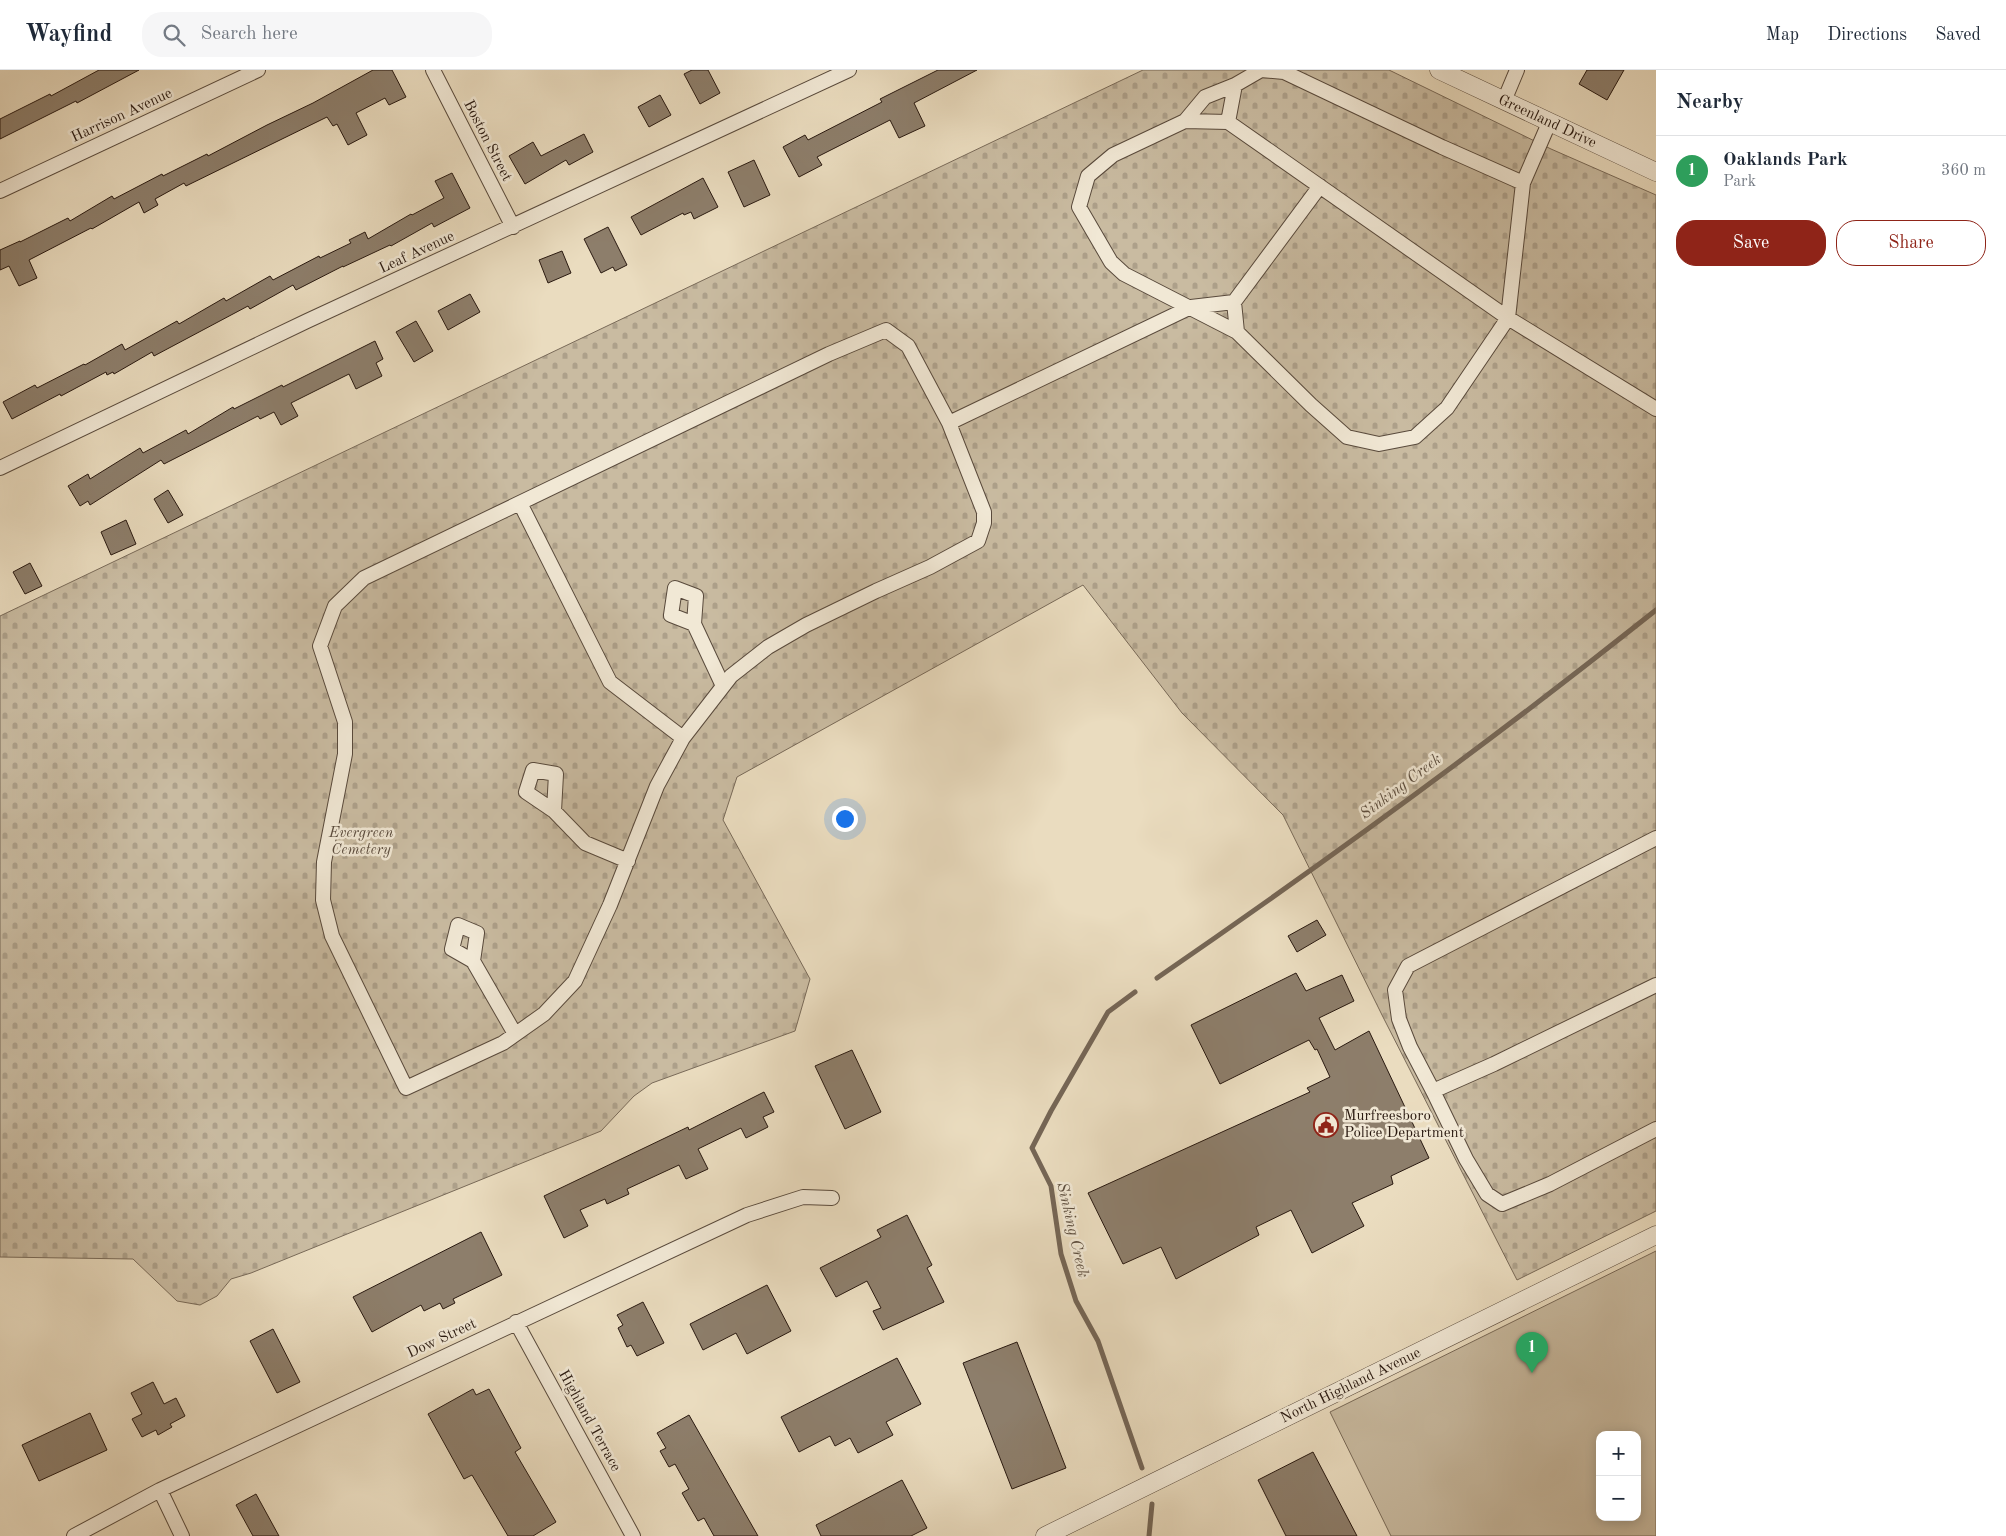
<!DOCTYPE html>
<html lang="en">
<head>
<meta charset="utf-8">
<style>
	:root { --surface:#fff; --page:#f6f6f7; --text:#1f2937; --muted:#747a83; --line:#e0e1e3; --accent:#8f2418 }
	body { margin:0; font-family:"Old Standard TT",serif; background:var(--page); color:var(--text) }
	.controls { position:absolute; right:15px; bottom:15px; display:grid; overflow:hidden; border-radius:10px; box-shadow:0 2px 12px #0003 }
	.controls button { width:45px; height:45px; display:grid; place-items:center; padding:0; border:0; border-bottom:1px solid var(--line); background:var(--surface); color:var(--text); font:25px sans-serif }
	.you { position:absolute; left:844px; top:748px; width:18px; height:18px; margin:-12px; border:4px solid #fff; border-radius:50%; background:#1a73e8; box-shadow:0 0 0 8px #1a73e833 }
	.badge { display:grid; place-items:center; width:32px; height:32px; border-radius:50%; background:var(--accent); color:#fff; font-size:16px; font-weight:700 }
	.pin { position:absolute; translate:-50% -41px; filter:drop-shadow(0 1px 2px #0008) }
	.pin::after { content:''; position:absolute; top:26px; width:18px; height:15px; background:inherit; clip-path:polygon(0 0,100% 0,50% 100%) }
	.list { margin:0; padding:0; list-style:none }
	h2 { display:flex; justify-content:space-between; align-items:center; height:65px; margin:0; padding:0 20px; font-size:21px }
	h2 small { font-size:16px; font-weight:400; color:var(--muted) }
	.list li { display:grid; grid-template-columns:32px 1fr auto; gap:15px; align-items:center; box-sizing:border-box; height:70px; padding:0 20px; border-top:1px solid var(--line) }
	.list b { display:block; font-size:19px; white-space:nowrap }
	.list p { margin:0; font-size:16px; white-space:nowrap; color:var(--muted) }
	.list em { font-size:16px; font-style:normal; color:var(--muted) }
	.actions { display:flex; gap:10px; padding:15px 20px }
	.actions a { flex:1; padding:11px 0; border:1px solid var(--accent); border-radius:20px; text-align:center; font-size:18px; color:var(--accent) }
	.actions .main { background:var(--accent); color:#fff }
	.icon { flex:none; width:28px; height:28px; fill:none; stroke:currentColor; stroke-width:2; stroke-linecap:round; stroke-linejoin:round }
	.map { position:relative; flex:none; width:1656px; height:1466px; overflow:hidden }
	header { display:flex; align-items:center; gap:30px; box-sizing:border-box; height:70px; padding:0 25px; background:var(--surface); border-bottom:1px solid var(--line) }
	header strong { font-size:24px }
	nav { display:flex; gap:28px; margin-inline-start:auto; font-size:18px }
	.search { width:350px; height:45px; background:var(--page); display:flex; align-items:center; gap:12px; box-sizing:border-box; padding:0 18px; border-radius:20px; color:var(--muted); font-size:19px }
	main { display:flex }
	aside { flex:1; background:var(--surface) }
	.map>svg:first-child { display:block }
</style>
</head>
<body>
<header>
<strong>Wayfind</strong>
<div class="search"><svg class="icon" aria-label="search" viewBox="0 0 24 24"><circle cx="10" cy="10" r="6"/><path d="M15 15l6 6"/></svg>Search here</div>
<nav><a>Map</a><a>Directions</a><a>Saved</a></nav>
</header>
<main>
<div class="map">
<svg width="1656" height="1466" viewBox="0 0 1656 1466">
	<defs>
		<pattern id="cemetery-stones" width="16" height="16" patternUnits="userSpaceOnUse" patternTransform="scale(1.25)"><rect width="16" height="16" fill="#c9bba1"/><path d="M2 7V4a2 2 0 0 1 4 0v3zM10 15v-3a2 2 0 0 1 4 0v3z" fill="#ada08a"/></pattern>
	</defs>
	<rect width="100%" height="100%" fill="#eadcbf"/>
	<filter id="stains"><feTurbulence type="fractalNoise" baseFrequency=".004" numOctaves="4"/><feColorMatrix values="0 0 0 0 .2 0 0 0 0 .09 0 0 0 0 .02 0 0 0 .5 -.17"/></filter>
	<radialGradient id="worn" r=".72"><stop offset=".6" stop-color="#630" stop-opacity="0"/><stop offset="1" stop-color="#630" stop-opacity=".3"/></radialGradient>
	<!-- cemetery -->
	<path fill="url(#cemetery-stones)" stroke="#796a58" d="M1143,0h246l162,79 105,46v1016l-139,69 -134,-263 -100,-202 -101,-102 -99,-128 -346,192 -14,43 87,159 -15,52 -143,52 -18,13 -33,35 -350,142 -20,6 -14,17 -17,9 -23,-4 -44,-42 -133,-2v-641z"/>
	<!-- park -->
	<path fill="#c9bba1" stroke="#796a58" fill-rule="evenodd" d="M1656,1181v285h-265l-61,-124zM1600,1365h37v82h-37z"/>
	<g fill="none" stroke-linecap="round" stroke-linejoin="round">
		<!-- stream -->
		<path stroke="#756656" stroke-width="5" d="M1157,908c170,-117 337,-239 499,-368
			M1135,922l-27,20 -57,99 -19,37 19,38 10,68 15,47 22,40 44,127
			M1149,1466l3,-32"/>
	</g>
	<!-- building -->
	<path fill="#8d7e6b" stroke="#291910" d="M99,0h40l-62,33 -1,-2 -76,38v-20l50,-25 1,2z
		M373,0h19l14,27 -17,8 -4,-7 -29,15 11,22 -19,10 -11,-21 -4,2 -6,-9 -141,69 -2,-3 -29,16 3,6 -14,8 -5,-11 -47,27 -1,-1 -62,32 8,18 -18,8 -10,-20 -9,4v-20l20,-9v1l48,-24 2,3 42,-25 2,3 48,-25 1,2 44,-22 1,2 59,-31 46,-22z
		M692,0h16l12,23 -20,11 -16,-30z
		M938,0h39l-63,33 11,23 -26,12 -9,-18 -73,37 5,8 -23,12 -16,-30 22,-12 3,5 74,-38 -2,-3z
		M1587,0h37l-17,30 -28,-16z
		M660,25l11,20 -22,12 -11,-20z
		M584,64l9,18 -24,13 -3,-5 -41,24 -16,-28 24,-14 8,14z
		M754,90l16,35 -26,12 -16,-35z
		M452,103l18,35 -36,19 -2,-4 -41,23 -1,-1 -47,22v-1l-47,24 -3,-5 -43,24 -2,-3 -94,50 -2,-4 -38,22 -1,-2 -6,3 -1,-3 -45,24 -1,-2 -48,25 -9,-17 32,-17 2,3 47,-24 1,1 37,-21 3,6 52,-29 2,3 45,-26 2,3 44,-25 3,4 46,-24 1,2 31,-15 -2,-3 16,-8 3,7 43,-25 1,1 32,-17 -9,-17z
		M703,108l15,29 -24,12 -3,-7 -7,3 -1,-2 -42,22 -10,-18z
		M608,157l19,38 -12,6 -2,-4 -12,6 -17,-34z
		M562,181l9,22 -23,10 -9,-23z
		M470,224l10,18 -32,18 -10,-19z
		M416,251l17,30 -19,11 -18,-30z
		M375,271l8,18 -7,4 6,13 -26,13 -7,-15 -58,29 7,13 -17,9 -7,-13 -14,7 -2,-3 -94,48 -3,-4 -71,45 -2,-4 -8,5 -12,-20 20,-12 2,5 50,-31 3,5 43,-23 2,4 45,-27 1,2 48,-24 1,2z
		M168,420l15,25 -15,8 -14,-24z
		M126,450l10,24 -25,11 -10,-23z
		M30,493l12,23 -17,8 -12,-22z
		M1317,850l9,15 -29,17 -9,-16z
		M1296,903l10,18 36,-16 12,26 -35,17 16,32 34,-19 60,127 -38,18 2,8 -41,19 12,23 -52,27 -21,-43 -35,17 3,8 -83,44 -15,-32 -38,17 -35,-71 222,-101 -3,-4 23,-11 -13,-28 -2,1 -6,-10 -89,44 -29,-59z
		M852,980l29,62 -36,17 -30,-63z
		M764,1022l10,20 -11,5 5,10 -22,11 -5,-10 -43,21 10,20 -22,10 -7,-14 -52,24 2,5 -22,10 -2,-5 -25,11 8,16 -24,12 -20,-42 144,-69 1,3z
		M907,1145l25,50 -5,3 17,34 -61,28 -10,-19 8,-3 -14,-27 -31,16 -16,-29 61,-31 -4,-7z
		M481,1162l21,43 -49,24 2,4 -12,6 -3,-6 -16,8 -3,-6 -49,27 -19,-35z
		M767,1215l24,46 -44,23 -11,-21 -33,17 -13,-26z
		M643,1232l21,41 -27,13 -6,-11 -4,2 -9,-19 5,-3 -6,-10z
		M273,1259l27,53 -23,11 -27,-52z
		M1017,1272l49,126 -54,21 -49,-126z
		M897,1288l24,46 -35,18 7,13 -35,18 -8,-15 -15,8 -5,-10 -31,16 -18,-35z
		M153,1312l11,22 12,-6 9,18 -15,8 2,3 -14,8 -2,-5 -14,7 -10,-18 10,-5 -11,-21z
		M473,1319l3,6 13,-6 32,59 -6,4 41,70 -23,14h-25l-36,-61 -8,4 -36,-65z
		M90,1343l17,37 -68,31 -17,-36z
		M689,1345l69,121h-44l-10,-18 -6,3 -16,-28 7,-4 -14,-25 -6,3 -9,-16 6,-3 -9,-15z
		M1313,1382l44,84h-71l-28,-56z
		M902,1410l25,48 -16,8h-90l-5,-11z
		M256,1424l23,42h-26l-17,-31z"/>
	<g fill="none" stroke-linecap="round" stroke-linejoin="round">
		<defs>
			<path id="minor" d="M433,0l80,157
				M1504,31l13,-31
				M1185,51l43,1 280,196 148,91
				M1228,52l7,-37
				M1523,113l-81,-36 -158,-75 -23,-2 -26,15 -30,12 -20,24 -72,34 -25,21 -9,31 32,55 13,12 113,58 74,73 36,32 32,7 36,-7 32,-29 61,-90 15,-135 26,-60
				M0,121l258,-121
				M1237,262l-3,-30 86,-116
				M949,353l35,89v11l-6,18 -48,26 -54,24 -70,34 -38,22 -37,29 -48,62 -26,48 -47,119 -35,76 -31,33 -41,29 -97,45 -74,-152 -9,-36 1,-38 21,-108v-32l-25,-76 15,-40 29,-28 465,-224 57,-24 22,16 41,77 242,-116 43,-5
				M0,398l307,-147 542,-251
				M520,433l90,179 73,56
				M694,554l2,-28 -21,-8 -4,27 23,9 29,62
				M554,741l2,-37 -23,-4 -7,22 28,19 31,32 43,18
				M1656,768l-248,128 -13,24 4,29 11,28 23,44 61,-27 162,-79
				M473,891l4,-28 -19,-8 -6,24 21,12 42,73
				M1433,1021l33,68 21,35 15,10 48,-20 106,-55
				M516,1252l117,214
				M160,1420l22,46
				M74,1466l86,-46 587,-275 56,-18 29,1"/>
			<path id="tertiary" d="M1439,0l217,102
				M1045,1466l611,-301"/>
		</defs>
		<!-- minor casing -->
		<use href="#minor" stroke="#594a3c" stroke-width="16"/>
		<!-- tertiary casing -->
		<use href="#tertiary" stroke="#594a3c" stroke-width="19"/>
		<!-- minor -->
		<use href="#minor" stroke="#f1e8d5" stroke-width="14"/>
		<!-- tertiary -->
		<use href="#tertiary" stroke="#f1e8d5" stroke-width="18"/>
	</g>
	<!-- icons -->
	<defs>
		<symbol id="civic-ring" viewBox="-11 -11 22 22"><circle r="9.5" fill="#f1e8d5" stroke="#8f2418" stroke-width="1.5"/><path d="M-.6-6.5H3V-4.5H.6V-3L4-1V1h2V6H-6V1h2V-1L-.6-3ZM-1.2 2.5V6h2.4V2.5Z" fill="#8f2418"/></symbol>
	</defs>
	<g fill-rule="evenodd">
		<use href="#civic-ring" x="1312" y="1041" width="28" height="28"/>
	</g>
	<g text-anchor="middle" dominant-baseline="central" stroke-width="5" stroke-linejoin="round" paint-order="stroke">
		<!-- street labels -->
		<g font-size="15" fill="#291910" stroke="#f1e8d5">
			<text transform="translate(122 46) rotate(-25)">Harrison Avenue</text>
			<text transform="translate(1547 52) rotate(25)">Greenland Drive</text>
			<text transform="translate(487 71) rotate(63)">Boston Street</text>
			<text transform="translate(417 183) rotate(-25)">Leaf Avenue</text>
			<text transform="translate(442 1269) rotate(-25)">Dow Street</text>
			<text transform="translate(1351 1316) rotate(-26)">North Highland Avenue</text>
			<text transform="translate(589 1351) rotate(61)">Highland Terrace</text>
		</g>
		<!-- park labels -->
		<g font-size="15" font-style="italic" fill="#594a3c" stroke="#f1e8d5">
			<text x="361" y="763">Evergreen<tspan x="361" dy="17">Cemetery</tspan></text>
		</g>
		<!-- poi labels -->
		<g font-size="15" fill="#291910" stroke="#f1e8d5" text-anchor="start">
			<text x="1344" y="1046">Murfreesboro<tspan x="1344" dy="17">Police Department</tspan></text>
		</g>
		<!-- water labels -->
		<g font-size="16" font-style="italic" fill="#5c4d3e" stroke="#f1e8d5">
			<text transform="translate(1401 717) rotate(-37)">Sinking Creek</text>
			<text transform="translate(1072 1160) rotate(77)">Sinking Creek</text>
		</g>
	</g>
	<rect width="100%" height="100%" filter="url(#stains)"/>
	<rect width="100%" height="100%" fill="url(#worn)"/>
</svg>
<div class="controls">
<button>+</button>
<button>−</button>
</div>
<div class="you"></div>
<div class="pin badge" style="left:1532px;top:1303px;background:#2e9e5b">1</div>
</div>
<aside>
<h2>Nearby<small></small></h2>
<ul class="list">
<li><span class="badge" style="background:#2e9e5b">1</span><div><b>Oaklands Park</b><p>Park</p></div><em>360 m</em></li>
</ul>
<div class="actions"><a class="main">Save</a><a>Share</a></div>
</aside>
</main>
</body>
</html>
